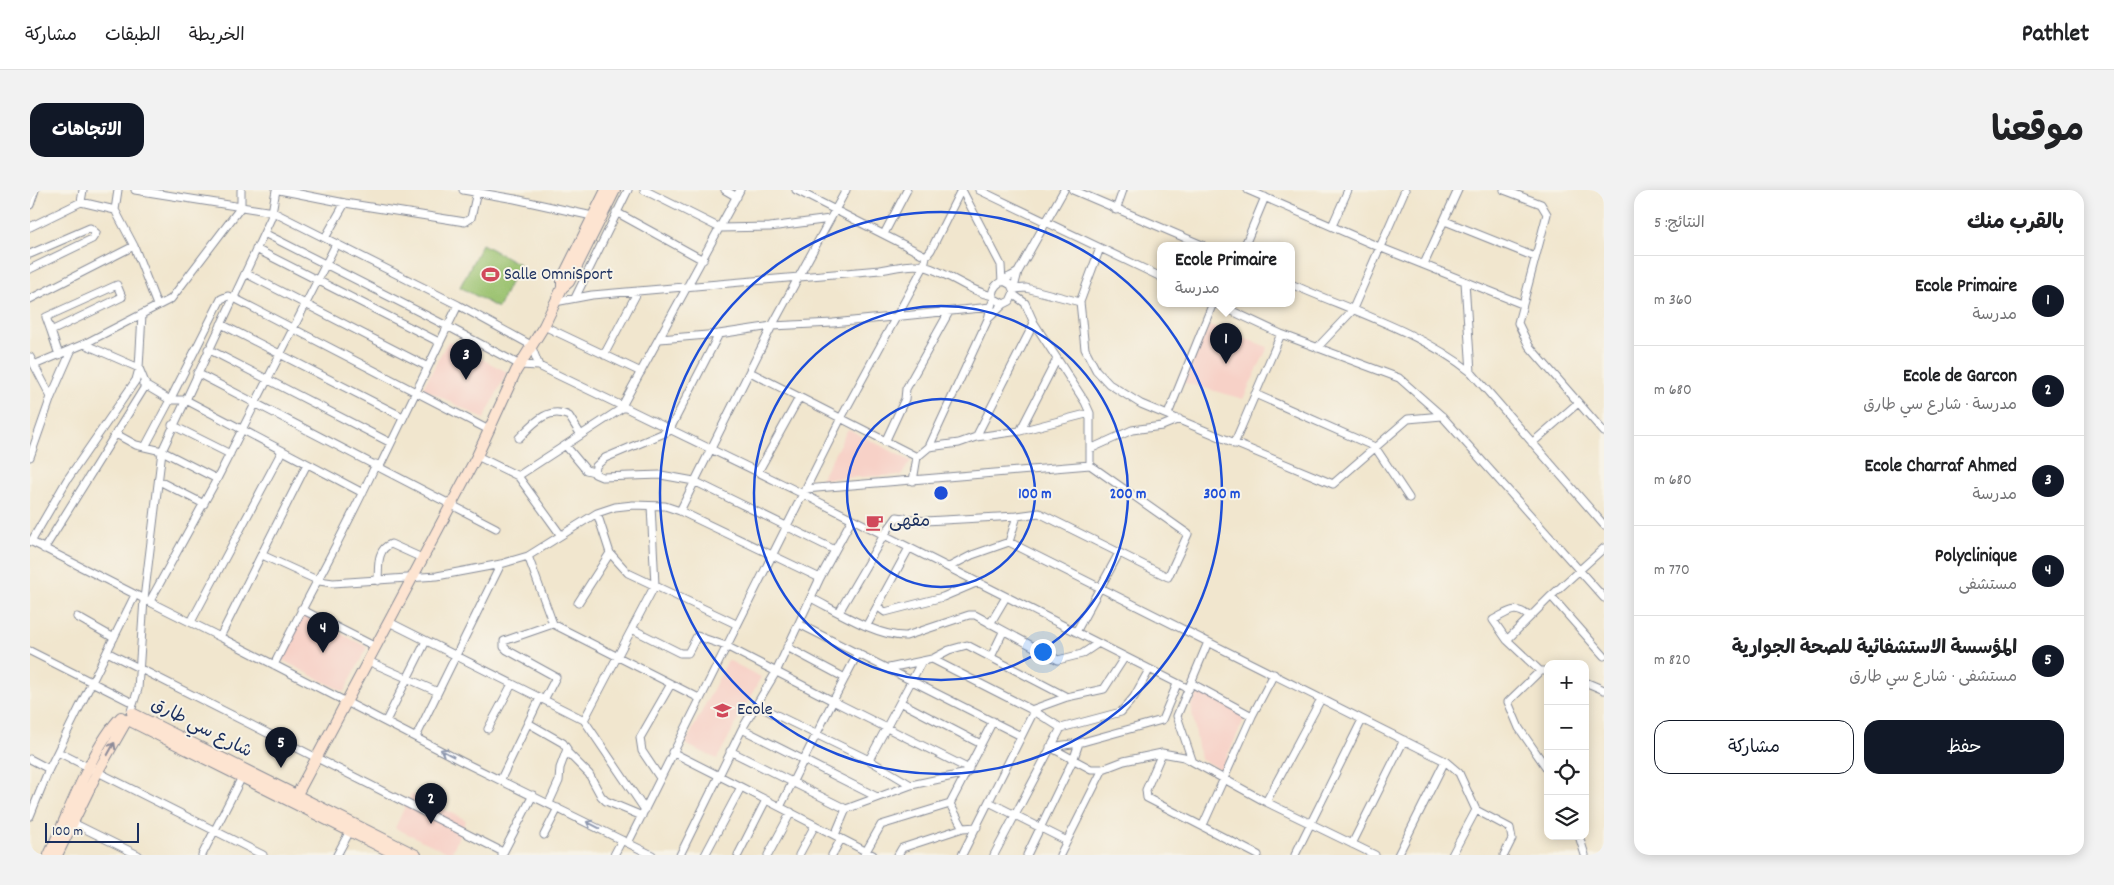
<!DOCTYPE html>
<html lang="ar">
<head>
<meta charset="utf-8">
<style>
	:root { --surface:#fff; --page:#f2f2f2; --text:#202124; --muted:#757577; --line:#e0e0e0; --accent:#111827 }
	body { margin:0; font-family:Dekko,"Playpen Sans Arabic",sans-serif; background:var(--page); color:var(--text); direction:rtl }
	.controls { position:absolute; right:15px; bottom:15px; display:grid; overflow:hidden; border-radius:10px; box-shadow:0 2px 12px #0003 }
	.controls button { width:45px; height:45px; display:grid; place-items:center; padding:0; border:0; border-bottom:1px solid var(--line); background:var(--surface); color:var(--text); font:25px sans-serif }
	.scale { position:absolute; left:15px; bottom:12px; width:94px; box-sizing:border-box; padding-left:5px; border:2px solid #1b2f5e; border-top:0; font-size:14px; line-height:18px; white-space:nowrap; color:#1b2f5e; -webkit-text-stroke:4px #f7f3e8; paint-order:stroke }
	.you { position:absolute; left:1012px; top:461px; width:18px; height:18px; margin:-12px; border:4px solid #fff; border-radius:50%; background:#1a73e8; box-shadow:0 0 0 8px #1a73e833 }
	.badge { display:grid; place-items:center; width:32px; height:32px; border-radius:50%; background:var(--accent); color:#fff; font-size:16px; font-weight:700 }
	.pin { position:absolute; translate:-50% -41px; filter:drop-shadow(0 1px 2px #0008) }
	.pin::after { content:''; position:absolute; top:26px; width:18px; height:15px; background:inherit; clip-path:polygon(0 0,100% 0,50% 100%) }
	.popup { position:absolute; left:1127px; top:52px; width:138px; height:65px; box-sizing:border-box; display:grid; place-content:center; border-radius:10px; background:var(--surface); filter:drop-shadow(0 1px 4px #0005); font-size:16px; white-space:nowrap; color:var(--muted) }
	.popup b { font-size:19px; color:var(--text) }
	.popup::after { content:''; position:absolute; left:50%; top:100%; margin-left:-10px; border:10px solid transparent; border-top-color:var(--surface) }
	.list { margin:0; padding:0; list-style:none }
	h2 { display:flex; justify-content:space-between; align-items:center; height:65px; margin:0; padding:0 20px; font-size:21px }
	h2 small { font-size:16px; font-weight:400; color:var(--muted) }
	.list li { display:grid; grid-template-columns:32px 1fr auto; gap:15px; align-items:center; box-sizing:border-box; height:90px; padding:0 20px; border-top:1px solid var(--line) }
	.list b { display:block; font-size:19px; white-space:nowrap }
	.list p { margin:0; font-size:16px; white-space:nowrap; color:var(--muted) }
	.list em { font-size:16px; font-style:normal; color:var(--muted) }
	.actions { display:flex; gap:10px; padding:15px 20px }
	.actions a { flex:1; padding:11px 0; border:1px solid var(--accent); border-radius:15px; text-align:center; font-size:18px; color:var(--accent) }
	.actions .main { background:var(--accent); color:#fff }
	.icon { flex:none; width:28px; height:28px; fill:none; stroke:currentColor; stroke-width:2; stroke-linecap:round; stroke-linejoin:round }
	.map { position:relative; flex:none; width:1574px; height:665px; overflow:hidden; direction:ltr; border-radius:15px }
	header { display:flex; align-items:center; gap:30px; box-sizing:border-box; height:70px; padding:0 25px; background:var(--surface); border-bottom:1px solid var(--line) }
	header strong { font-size:24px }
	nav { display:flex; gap:28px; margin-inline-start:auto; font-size:18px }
	.intro { display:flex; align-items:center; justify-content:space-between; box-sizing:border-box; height:120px; padding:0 30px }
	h1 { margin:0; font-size:35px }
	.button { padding:12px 22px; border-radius:15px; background:var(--accent); color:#fff; font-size:18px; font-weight:700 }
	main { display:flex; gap:30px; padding:0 30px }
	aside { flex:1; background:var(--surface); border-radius:15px; box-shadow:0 2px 12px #0003 }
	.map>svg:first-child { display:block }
</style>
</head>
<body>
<header>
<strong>Pathlet</strong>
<nav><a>الخريطة</a><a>الطبقات</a><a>مشاركة</a></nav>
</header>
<div class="intro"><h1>موقعنا</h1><a class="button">الاتجاهات</a></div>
<main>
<aside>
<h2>بالقرب منك<small>النتائج: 5</small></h2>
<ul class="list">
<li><span class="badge">1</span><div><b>Ecole Primaire</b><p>مدرسة</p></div><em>360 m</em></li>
<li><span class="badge">2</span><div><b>Ecole de Garcon</b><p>مدرسة · شارع سي طارق</p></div><em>680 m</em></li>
<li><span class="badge">3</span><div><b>Ecole Charraf Ahmed</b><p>مدرسة</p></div><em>680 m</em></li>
<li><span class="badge">4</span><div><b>Polyclinique</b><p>مستشفى</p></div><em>770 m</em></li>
<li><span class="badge">5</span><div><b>المؤسسة الاستشفائية للصحة الجوارية</b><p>مستشفى · شارع سي طارق</p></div><em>820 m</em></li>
</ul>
<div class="actions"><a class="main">حفظ</a><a>مشاركة</a></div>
</aside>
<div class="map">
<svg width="1574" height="665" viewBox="0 0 1574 665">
	<rect width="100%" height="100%" fill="#f7f3e8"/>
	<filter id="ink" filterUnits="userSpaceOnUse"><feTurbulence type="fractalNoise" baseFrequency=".02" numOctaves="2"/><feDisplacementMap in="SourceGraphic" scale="10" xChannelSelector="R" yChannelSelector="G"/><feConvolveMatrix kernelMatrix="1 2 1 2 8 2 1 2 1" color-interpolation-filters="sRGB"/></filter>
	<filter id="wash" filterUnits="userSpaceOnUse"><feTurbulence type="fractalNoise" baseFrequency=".0096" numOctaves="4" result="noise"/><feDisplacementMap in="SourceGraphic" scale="20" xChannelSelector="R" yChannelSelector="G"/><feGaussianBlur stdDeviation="1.12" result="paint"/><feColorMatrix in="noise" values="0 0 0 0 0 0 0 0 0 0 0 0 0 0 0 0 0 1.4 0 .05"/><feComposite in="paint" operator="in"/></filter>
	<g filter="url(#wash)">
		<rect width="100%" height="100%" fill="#f1e6ce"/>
		<!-- built -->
		<path fill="#f7d1c7" d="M1179,136l59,21 -25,52 -60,-17z
			M418,151l59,31 -23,47 -61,-31z
			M818,239l63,32 -10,14 -80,4z
			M273,424l64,33 -23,45 -64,-33z
			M698,470l33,17 -44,82 -32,-15z
			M1170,501l46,24 -25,55 -21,-11 -9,-54z
			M381,604l55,26 -15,34 -56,-26z"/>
		<!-- green -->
		<path fill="#99c16d" stroke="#5a7866" d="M452,54l37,20 -21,44 -38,-21z"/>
	</g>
	<g filter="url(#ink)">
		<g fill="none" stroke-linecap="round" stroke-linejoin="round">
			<defs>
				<path id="street" d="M88,0l-3,20 19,36 23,59
					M105,0l138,22 185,93 73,40 8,21
					M249,0l66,13 120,19 6,-4 6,-26
					M433,0l52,9 82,18
					M614,0l76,38 50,-1 60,-8
					M695,0l12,7
					M766,0l130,66 5,-6 30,-60
					M932,0l39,75 1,17
					M949,0l182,87
					M1043,0l129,55
					M1218,0l131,57 143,57
					M1474,0l37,14 6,10 -29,109 11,23 75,86
					M51,12l2,-12
					M0,15l5,-15
					M1086,20l7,-20
					M586,22l87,48
					M1415,31l90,36
					M1302,36l16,-36
					M0,37l51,-25 34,8
					M234,43l183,93 73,39 19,1 83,40 181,88 386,195
					M854,44l23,-44
					M295,48l20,-35
					M1215,55l20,-48
					M1070,58l-20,54 5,47 11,21 13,14 32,20 192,80 75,-65 34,-3
					M226,59l183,93
					M0,64l60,-26 6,5 -4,6 -62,30
					M1394,74l34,-74
					M215,83l183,94
					M974,91l7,4 3,7 -4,9 -6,3 -11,-6c-4,-15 15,-19 25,-26
					M1435,92l6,90
					M1261,94c59,26 130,48 180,88l133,153
					M87,95l5,12 -71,34 -5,-14z
					M984,98l4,-16 46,-82
					M984,99l12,-1 54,14
					M984,105l11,8 9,20 51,79 5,11v52
					M545,108l53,-108
					M0,109l104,-53
					M525,112l37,-7 288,-25c14,-2 30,-7 43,-4 25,6 44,25 70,30
					M1185,113l66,31 118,44 43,38 162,182
					M958,129l16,-15
					M191,134l182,93
					M514,136l97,46
					M21,141l8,24
					M689,144l-50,97 -64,27 -9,8 -1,8 7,3 59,-2 33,6 141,69
					M630,149l59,-5 53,-8 61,-3 158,-16
					M54,154l55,24 3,-54
					M1287,158l35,-37 53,-121
					M178,159l183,94
					M574,165l34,-64
					M0,167l21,40 -21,60
					M4,175l50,-21 87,-45 70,-92v-17
					M720,182l167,85
					M167,183l299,155
					M113,194l27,16 -25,47
					M1225,204l120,53 34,51
					M21,207l21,-48
					M592,216l118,-216
					M1138,224l45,-111
					M142,235l58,29
					M990,241l37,-72
					M86,244l20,11 26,6 55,28
					M946,247l58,-114
					M489,248c13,-13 29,-33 50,-22l12,19
					M855,252l20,-43 1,-10 43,-77
					M1502,253l46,-40
					M1204,254l47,-110
					M536,256l20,24 8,2
					M899,257l30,-4 17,-6 44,-6 70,-18
					M1060,259l42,-19 30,-4 17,-7
					M447,266l41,20 42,58
					M350,276l78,-161
					M728,282l41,-74
					M488,286l106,-69
					M129,291l45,23
					M883,291l4,-24 12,-10 59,-128 4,-16
					M775,299l285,-24 98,69 -20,43 -129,-64 -22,3 -92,5 -28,-4 -13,18 -45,77
					M333,303l-177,-93h-16l51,-101 7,-3 6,2 255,132
					M650,321l92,-185 74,-136
					M567,323l13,40 18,20 108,51
					M0,351l114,58 18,-148 109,-233 5,-28
					M1,352l36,-62 69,-100 3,-11
					M979,352l8,-26
					M1574,358l-53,48 53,60
					M14,359l102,-164 -7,-17
					M232,365l57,26 14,2 104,-7 64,-12 27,-8 69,-43 18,-6 18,-2 32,1 15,5 140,67
					M498,366l25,68 146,74
					M919,377l23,-12 37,-13 436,219 14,12 17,37 34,18 2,11 -8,16
					M348,391c1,-13 -2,-32 13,-37l31,14
					M781,408c26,13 66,39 95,38l63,-21h6l83,45 24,-6 15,-10
					M120,411l67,-122 119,-235
					M548,413l32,-50
					M848,417l7,5 58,-15 35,-15
					M271,419l75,38
					M47,427l37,21
					M161,432l91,-171
					M359,432l195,98 61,90
					M769,434l222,112
					M960,434l16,-27
					M837,435l42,-77
					M602,439l48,24h8l9,-17 29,10 107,55 25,-48
					M1046,442l43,-79
					M190,447l243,125 189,93
					M1477,450l23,-23
					M757,457l58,31
					M0,461l103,52
					M77,462l396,200
					M961,467l12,-25
					M902,469l102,52 27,17
					M338,471l70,31 63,-128
					M244,475c33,-68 71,-132 102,-201
					M859,478l43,-9 17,-9 18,-5 100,52
					M1510,481l-33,-31 -14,-20c16,-8 21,-16 37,-3l21,-21
					M1518,481h-8l-32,31 11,26 29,42
					M1555,492l19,8
					M1161,493l61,33
					M514,510l12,-23 -49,-27 -3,-3v-6l49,-17
					M870,512l81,42
					M726,515l113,55
					M1001,520l36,-13 37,-8 20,-31
					M101,521l7,-22 6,-90 76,38 87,-173
					M554,530l71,-135 -4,-79
					M356,531l40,-80
					M498,533l35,20 4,6 -7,19 -1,13 -10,22
					M458,539l24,-45
					M712,539l135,68
					M386,547l22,-45
					M1020,557l41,22h12l21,-8 38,-8 22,4 82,45 109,53
					M1020,557l29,-4 83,-23 15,-36
					M700,561l116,58
					M28,562l205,103
					M642,562l69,35 -36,68
					M538,563l21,21 12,22 5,5 36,15
					M1132,563l-16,37 1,8 111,57
					M0,569l19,10 86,-174
					M1162,570l-15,-44 31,-74
					M630,588l-18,-27 -2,-13 31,-54
					M471,589l39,-81
					M881,595l56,-12 -1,-2
					M711,597l132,68
					M959,612l78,39
					M1236,612l55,-103
					M750,617l53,-106 136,68
					M0,626l19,-47
					M39,631l69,34
					M1173,635l49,-109 22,-42
					M933,638l-13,-24 43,-83
					M514,645l14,-27
					M805,645l11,-26 65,-24 -42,-25 53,-99
					M1549,646l6,19
					M598,653l212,-423 84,-154 2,-10
					M1322,654l52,-104
					M172,665l41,-80
					M307,665l14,-26
					M472,665l31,-60
					M584,665l8,-15
					M650,665l62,-126 34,-57 44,-94 32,-59
					M708,665l28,-55
					M738,665l23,-43
					M769,665l16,-30
					M802,665l9,-16
					M834,665l17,-30 69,-21
					M868,665l4,-7 61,-20 14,-1
					M932,665l72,-144
					M964,665l67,-127 60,-16 13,-15 15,-27
					M997,665l47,-97 5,-15
					M1030,665l43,-86
					M1265,665l67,-135
					M1368,665l47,-94
					M1422,665l24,-45"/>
				<path id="secondary" d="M532,98v-9l44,-89
					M102,523l284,142
					M98,530l269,135
					M263,612l184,-346 39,-85 28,-45 18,-38 7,-6 46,-92
					M19,665c18,-38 44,-110 72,-138
					M27,665l41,-84 29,-51"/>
			</defs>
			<!-- street casing -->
			<use href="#street" stroke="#868a96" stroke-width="9"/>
			<!-- secondary casing -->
			<use href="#secondary" stroke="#868a96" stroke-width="12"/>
			<!-- street -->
			<use href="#street" stroke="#fff" stroke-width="7"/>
			<!-- secondary -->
			<use href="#secondary" stroke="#fde4d1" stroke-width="10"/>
		</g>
		<!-- one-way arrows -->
		<defs><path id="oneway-shaft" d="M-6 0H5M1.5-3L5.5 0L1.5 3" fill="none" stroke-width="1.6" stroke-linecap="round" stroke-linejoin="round" transform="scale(1.25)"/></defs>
		<use stroke="#8c8a98" href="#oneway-shaft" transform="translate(81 559) rotate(-61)"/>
		<g stroke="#8d97ae">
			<use href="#oneway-shaft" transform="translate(417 563) rotate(-152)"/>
			<use href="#oneway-shaft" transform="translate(563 635) rotate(-153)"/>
		</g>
	</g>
	<!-- distance rings -->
	<g fill="none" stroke="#1d4ed8" stroke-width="2.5">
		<circle cx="911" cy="303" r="94"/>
		<circle cx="911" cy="303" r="187"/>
		<circle cx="911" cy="303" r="281"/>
	</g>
	<!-- icons -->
	<defs>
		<symbol id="stadium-bare" viewBox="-9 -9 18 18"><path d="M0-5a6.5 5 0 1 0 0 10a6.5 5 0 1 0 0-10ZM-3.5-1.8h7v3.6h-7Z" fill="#d1495b" stroke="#f7f3e8" stroke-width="2.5" paint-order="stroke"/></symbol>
		<symbol id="cafe-bare" viewBox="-9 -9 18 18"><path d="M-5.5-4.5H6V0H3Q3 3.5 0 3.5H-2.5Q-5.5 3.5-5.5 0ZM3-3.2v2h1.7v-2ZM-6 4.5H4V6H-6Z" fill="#d1495b" stroke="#f7f3e8" stroke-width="2.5" paint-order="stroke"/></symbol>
		<symbol id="school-bare" viewBox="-9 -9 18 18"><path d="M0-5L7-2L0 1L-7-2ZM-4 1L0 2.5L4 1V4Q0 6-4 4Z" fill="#d1495b" stroke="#f7f3e8" stroke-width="2.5" paint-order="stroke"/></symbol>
	</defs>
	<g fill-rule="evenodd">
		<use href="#stadium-bare" x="448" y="72" width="25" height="25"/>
		<use href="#cafe-bare" x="832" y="320" width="25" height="25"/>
		<use href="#school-bare" x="680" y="508" width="25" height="25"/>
	</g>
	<g text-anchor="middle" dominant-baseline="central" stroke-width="4" stroke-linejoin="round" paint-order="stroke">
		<!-- poi labels -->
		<g font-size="18" fill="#1b2f5e" stroke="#f7f3e8" text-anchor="start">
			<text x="474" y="85">Salle OmniSport</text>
			<text x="859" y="332">مقهى</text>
			<text x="707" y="520">Ecole</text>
		</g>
		<!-- street labels -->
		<g font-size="18" fill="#1b2f5e" stroke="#f7f3e8">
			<text transform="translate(171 539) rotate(27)">شارع سي طارق</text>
		</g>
	</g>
	<circle cx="911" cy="303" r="8" fill="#1d4ed8" stroke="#f7f3e8" stroke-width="2.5"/>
	<g font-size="15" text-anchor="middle" font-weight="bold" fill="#1d4ed8" stroke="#f7f3e8" stroke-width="4" stroke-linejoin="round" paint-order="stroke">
		<text x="1005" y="308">100 m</text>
		<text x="1098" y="308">200 m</text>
		<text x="1192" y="308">300 m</text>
	</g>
</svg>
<div class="controls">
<button>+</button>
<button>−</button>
<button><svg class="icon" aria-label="locate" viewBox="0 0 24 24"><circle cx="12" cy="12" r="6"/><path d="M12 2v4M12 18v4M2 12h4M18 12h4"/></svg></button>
<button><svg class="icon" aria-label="layers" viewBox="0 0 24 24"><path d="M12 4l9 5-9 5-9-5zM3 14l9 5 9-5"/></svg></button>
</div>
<div class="scale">100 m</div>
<div class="you"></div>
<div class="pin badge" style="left:1196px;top:174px">1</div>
<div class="popup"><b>Ecole Primaire</b>مدرسة</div>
<div class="pin badge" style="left:401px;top:634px">2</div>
<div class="pin badge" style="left:436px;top:190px">3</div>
<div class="pin badge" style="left:293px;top:463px">4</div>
<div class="pin badge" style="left:251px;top:578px">5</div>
</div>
</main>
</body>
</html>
